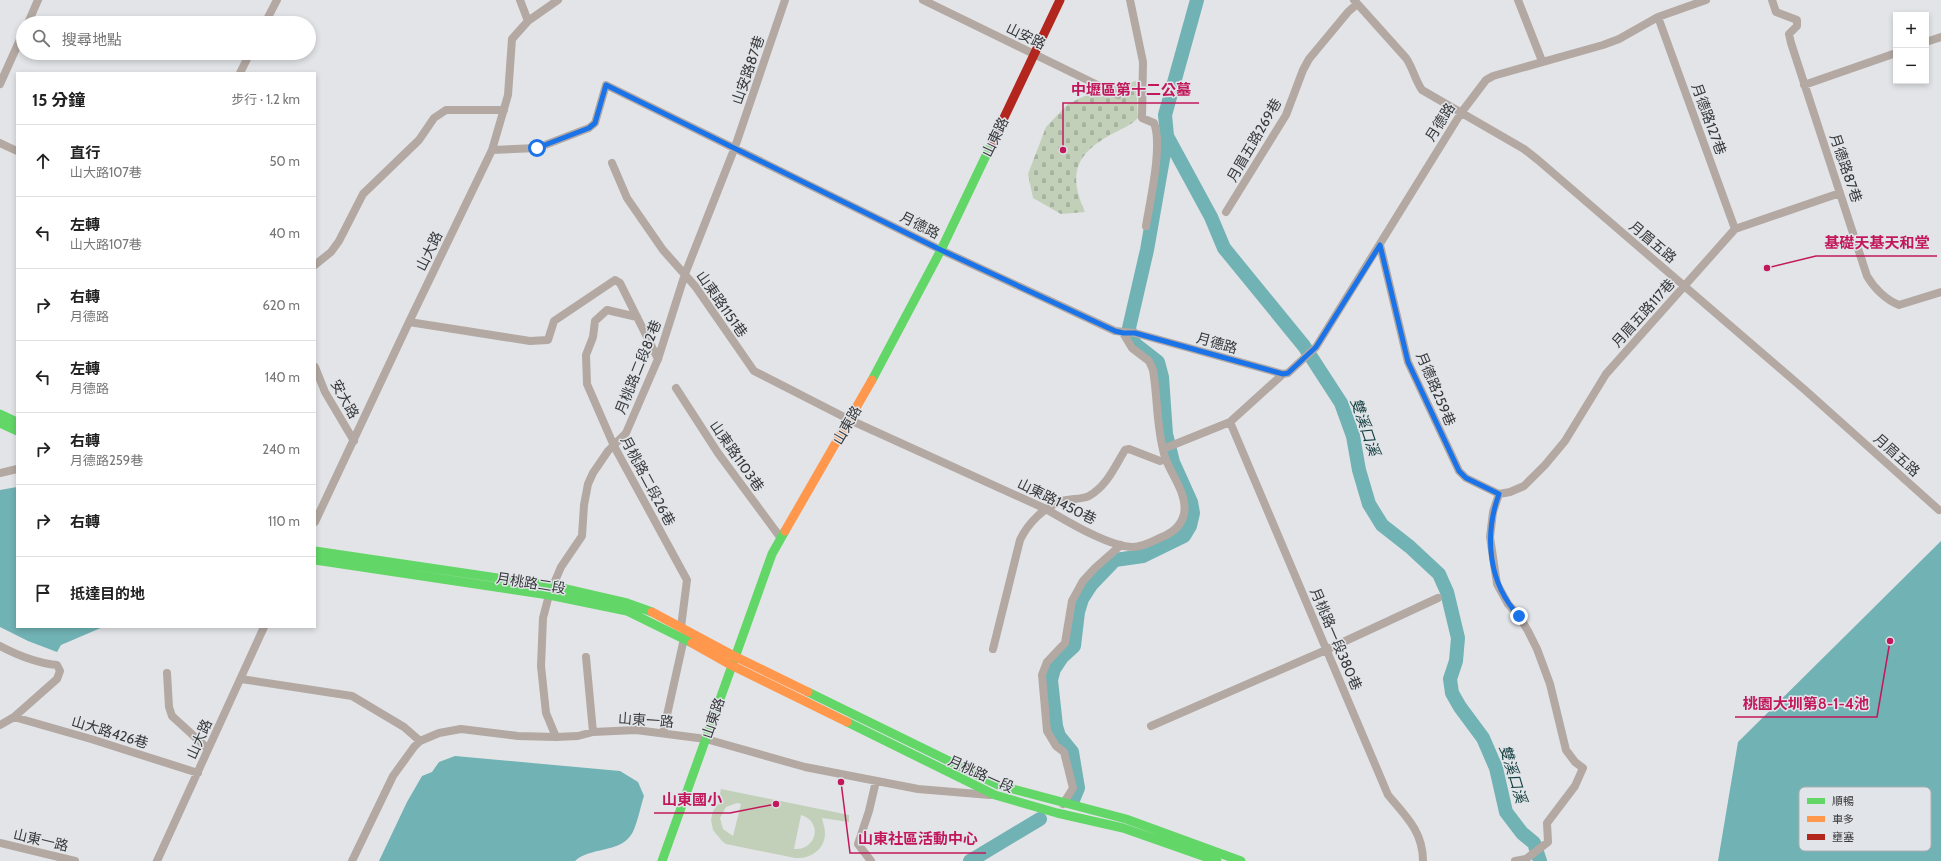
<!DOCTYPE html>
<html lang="zh-TW">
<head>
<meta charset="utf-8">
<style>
	:root { --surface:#fff; --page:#f2f2f2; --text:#222; --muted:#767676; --line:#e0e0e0 }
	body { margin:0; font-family:Cabin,"Noto Sans TC",sans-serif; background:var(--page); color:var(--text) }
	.controls { position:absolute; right:12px; top:12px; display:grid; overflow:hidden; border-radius:0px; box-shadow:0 2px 6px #0003 }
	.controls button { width:36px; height:36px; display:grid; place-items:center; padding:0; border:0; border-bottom:1px solid var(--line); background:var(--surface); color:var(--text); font:20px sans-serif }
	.stop { position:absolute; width:12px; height:12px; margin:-9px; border:3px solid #1a73e8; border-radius:50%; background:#fff }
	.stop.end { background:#1a73e8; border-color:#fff; box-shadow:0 1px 4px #0008 }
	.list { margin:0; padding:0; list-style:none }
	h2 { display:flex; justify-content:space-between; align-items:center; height:52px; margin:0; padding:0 16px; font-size:17px }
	h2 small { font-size:13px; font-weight:400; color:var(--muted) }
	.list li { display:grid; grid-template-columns:26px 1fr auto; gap:12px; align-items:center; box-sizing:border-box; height:72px; padding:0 16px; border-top:1px solid var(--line) }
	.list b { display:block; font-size:15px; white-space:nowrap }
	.list p { margin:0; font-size:13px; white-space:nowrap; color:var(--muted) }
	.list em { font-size:13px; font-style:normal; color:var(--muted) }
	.icon { flex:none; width:22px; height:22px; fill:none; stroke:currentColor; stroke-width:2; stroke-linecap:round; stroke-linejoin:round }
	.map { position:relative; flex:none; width:1941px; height:861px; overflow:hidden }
	.search { position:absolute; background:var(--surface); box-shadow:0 2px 6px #0003; left:16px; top:16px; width:300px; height:44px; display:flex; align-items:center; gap:10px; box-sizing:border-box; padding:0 14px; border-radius:22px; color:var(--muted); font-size:15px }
	.panel { position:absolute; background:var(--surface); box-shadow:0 2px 6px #0003; left:16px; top:72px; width:300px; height:556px; border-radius:0px }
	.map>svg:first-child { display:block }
</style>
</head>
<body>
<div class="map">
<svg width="1941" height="861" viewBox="0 0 1941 861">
	<defs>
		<pattern id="cemetery-stones" width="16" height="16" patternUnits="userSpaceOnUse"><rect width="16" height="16" fill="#c2d0ba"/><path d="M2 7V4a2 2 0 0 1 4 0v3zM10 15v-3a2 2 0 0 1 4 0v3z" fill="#a7b3a1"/></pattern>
	</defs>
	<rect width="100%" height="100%" fill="#e2e4e7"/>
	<!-- cemetery -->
	<path fill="url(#cemetery-stones)" d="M1136,81l2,37c-8,8 -17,11 -26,16 -37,20 -44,40 -27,78l-24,2 -28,-16 -5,-24 18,-47 22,-23 29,-14z"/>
	<!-- garden -->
	<path fill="#c2d0ba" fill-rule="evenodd" d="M721,789l128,26v7l-27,-4c1,5 3,10 3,15 0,17 -15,26 -30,25l-69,-14 -4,-3 -9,-11 -2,-10 2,-9 9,-12 -3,-1zM737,803l4,1 -8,32 -10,-7 -3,-11 6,-11zM801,815c22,6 16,36 -7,34z"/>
	<!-- water -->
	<path fill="#71b2b4" d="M17,487v140h86l-42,18 -4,7 -29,-11 -28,-14v-137z
		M1941,541v320h-223l20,-119z
		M455,756l165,15 18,11 6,14c-3,9 -8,33 -13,39 -12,18 -41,12 -56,26h-196l28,-59 15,-26 10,-4 7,-10z"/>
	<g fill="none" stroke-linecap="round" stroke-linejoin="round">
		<!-- river -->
		<path stroke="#71b2b4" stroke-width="14" d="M1197,0l-32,115 2,21 44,81 13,31 80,98 37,57 12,33 6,34 10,34 13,21 28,22 29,27 8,18 11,46 -2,23 -6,18 2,14 8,14 23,31 13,30 10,44 16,21 12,10 6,18
			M1073,800l5,-12 -6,-36 -13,-16 -3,-10 -5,-46 3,-11 8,-12 12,-11 4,-34 4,-13 9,-14 24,-25 28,-4 41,-20 6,-10 3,-13 -2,-11 -18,-40 -7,-28 -4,-57 -4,-15 -23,-18 -4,-7 -2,-9 18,-78 20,-114
			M970,861l70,-42"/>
		<!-- street -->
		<path stroke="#b3a8a2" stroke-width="8" d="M520,0l8,21
			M923,0l195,95
			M1130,0l13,62 -1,56 12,5c9,22 -4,78 -8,103
			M1354,0l52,58c7,10 9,22 16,32l102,59 14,11 267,230 134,120
			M1518,0l24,61
			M1772,0l4,12 21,8v6l-8,8 2,9 76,233c7,12 19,24 32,29l42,-13
			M1658,17l77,212
			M28,23l10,-23
			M265,23l12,-23
			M1926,42l15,-5
			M240,73l10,-20
			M0,84l23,-51
			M1804,85l92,-32
			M0,143l17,8
			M492,150l45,-2 52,-20 6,-5 11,-38 335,165 174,81 20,2 148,41 5,-1 28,-26 145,-234 25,-33 7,-4 110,-31 16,-6 39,-22 48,-17
			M612,163l15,35 36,52 32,36 59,85 96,49 196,89c21,12 63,38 87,38 10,0 20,-6 29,-10 10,-4 19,-10 22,-23 4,-20 -13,-39 -19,-57 -9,-29 -7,-58 -12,-87l-4,-9 -17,-13 -9,-15
			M1226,212l60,-97 17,-45 6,-11 39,-47 9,-8
			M1380,245l28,117 51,109 7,7 33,16
			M315,265l16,-13 8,-11 24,-47 56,-54 15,-22 12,-8h58
			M637,317l-30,-7 -12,11 -2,16 -7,18 1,29 27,62 73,134 -6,47
			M409,322l121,19 18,-1 6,-19 61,-41 5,3 38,76
			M315,367l10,25 29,49
			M676,388l42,65 62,84
			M1230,422l158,373c18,21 35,37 35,66
			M1163,449l67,-27 53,-48
			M0,473l17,-4
			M1499,494l11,-2 14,-6 21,-21 20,-24 41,-67 129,-145 105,-36
			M1499,494l-6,18 -3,25 7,47 11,20 11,12 9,15 9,18 13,35 16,66 9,12 8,6 -8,18 -28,37 1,19 -22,17 -11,2
			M315,522l94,-200 83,-172 16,-55 4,-56 16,-18 30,-21
			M0,646c19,10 36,17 57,19l3,6 -3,8 -43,38 -14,8
			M993,649l27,-109c8,-17 24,-33 42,-39 9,-3 19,-1 27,-5 18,-10 26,-30 36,-46l4,-1 31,12 6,-2
			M586,657l7,75
			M167,673l2,34 3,9 35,32
			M241,679l111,17 52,31 16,14
			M14,717l77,22 107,34
			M1151,726l175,-76 112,-52
			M663,733l22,-99
			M556,737l-10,-24 -5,-47 2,-48 6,-23 12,-28 21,-31 2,-31 4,-21 5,-11 15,-22 18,-18 32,-74 27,-85 50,-127 50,-147
			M1063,804l10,-16 -9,-36 -8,-6 -9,-15 -5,-56 5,-13 18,-19 7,-42 11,-20 12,-13 26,-23
			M0,843l75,18
			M157,861l107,-234
			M352,861l41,-85 21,-29 6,-6 19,-8 22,-4 57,7 38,1 22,-1 15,-4 43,-2 70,9 99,28 113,22 72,6
			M871,861l-13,-17 11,-33 7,-30"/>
		<!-- fast -->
		<path stroke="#63d668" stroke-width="9" d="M872,380l69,-130 51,-107
			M0,414l17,8
			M0,423l17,8
			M315,551l238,35 74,17 25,9
			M315,560l234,35 78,16 65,32
			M808,692l190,93 128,34 115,42
			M847,722l148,73 62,18 66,15 94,33
			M662,861l110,-307 13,-23"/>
		<!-- slow -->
		<path stroke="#ff974d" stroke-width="9" d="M785,531l87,-151
			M652,612l82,44 74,36
			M692,643l39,22 116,57"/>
		<!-- jam -->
		<path stroke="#b3261e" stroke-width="9" d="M992,143l68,-143"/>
	</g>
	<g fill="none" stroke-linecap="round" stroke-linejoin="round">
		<!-- route -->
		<path stroke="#1a73e8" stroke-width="5" d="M537,148l52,-20 6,-5 11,-38 335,165 174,81 8,2h12l148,41 5,-1 28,-26 64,-102 28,117 51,109 7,7 33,16c-15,41 -11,89 20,122"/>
	</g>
	<g text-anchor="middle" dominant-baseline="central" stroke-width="3" stroke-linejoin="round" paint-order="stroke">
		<!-- street labels -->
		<g font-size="14" fill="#37383a" stroke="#e1e4e8">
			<text transform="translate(1026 36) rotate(26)">山安路</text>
			<text transform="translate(748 70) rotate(-71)">山安路87巷</text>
			<text transform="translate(1709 119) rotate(70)">月德路127巷</text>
			<text transform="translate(1440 122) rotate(-58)">月德路</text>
			<text transform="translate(995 137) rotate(-64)">山東路</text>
			<text transform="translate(1254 140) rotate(-60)">月眉五路269巷</text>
			<text transform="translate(1846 168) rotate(71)">月德路87巷</text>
			<text transform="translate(920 225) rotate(27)">月德路</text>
			<text transform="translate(1653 242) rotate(40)">月眉五路</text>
			<text transform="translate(429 251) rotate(-64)">山大路</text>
			<text transform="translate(722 304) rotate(55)">山東路1151巷</text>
			<text transform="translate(1643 313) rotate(-48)">月眉五路117巷</text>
			<text transform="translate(1217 343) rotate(16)">月德路</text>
			<text transform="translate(638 367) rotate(-68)">月桃路二段82巷</text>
			<text transform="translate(1436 389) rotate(67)">月德路259巷</text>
			<text transform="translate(345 399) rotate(61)">安大路</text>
			<text transform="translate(847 425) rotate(-60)">山東路</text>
			<text transform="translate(1897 455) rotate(42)">月眉五路</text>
			<text transform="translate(737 456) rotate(55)">山東路1103巷</text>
			<text transform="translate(648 481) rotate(62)">月桃路二段26巷</text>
			<text transform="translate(1057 501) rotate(26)">山東路1450巷</text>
			<text transform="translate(531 583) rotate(9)">月桃路二段</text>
			<text transform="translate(1336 639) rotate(67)">月桃路一段380巷</text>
			<text transform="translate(713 718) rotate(-71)">山東路</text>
			<text transform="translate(646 720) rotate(4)">山東一路</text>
			<text transform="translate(110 732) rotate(17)">山大路426巷</text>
			<text transform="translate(199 739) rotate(-66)">山大路</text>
			<text transform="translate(981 774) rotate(24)">月桃路一段</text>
			<text transform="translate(41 840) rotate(13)">山東一路</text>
		</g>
		<!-- water labels -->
		<g font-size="15" font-style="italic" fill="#153f40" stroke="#e1e4e8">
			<text transform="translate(1365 427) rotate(71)">雙溪口溪</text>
			<text transform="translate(1513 774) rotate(73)">雙溪口溪</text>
		</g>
	</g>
	<!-- legend -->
	<rect x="1799" y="787" width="132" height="64" rx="6" fill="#e1e4e8" stroke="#aeb0b4" stroke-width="1"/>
	<rect x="1807" y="798" width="18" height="6" fill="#63d668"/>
	<rect x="1807" y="816" width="18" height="6" fill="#ff974d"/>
	<rect x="1807" y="834" width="18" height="6" fill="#b3261e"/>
	<g font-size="11" fill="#37383a">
		<text x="1832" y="805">順暢</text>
		<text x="1832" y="823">車多</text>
		<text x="1832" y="841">壅塞</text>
	</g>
	<!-- callouts -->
	<path fill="none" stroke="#c2185b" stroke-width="1.5" d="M1063 150L1063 103H1199M1767 268L1816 256H1937M1890 641L1877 717H1735M776 804L730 813H654M841 782L850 853H986"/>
	<g fill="#c2185b" stroke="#e1e4e8" stroke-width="1.5">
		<circle cx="1063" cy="150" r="4"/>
		<circle cx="1767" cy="268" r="4"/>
		<circle cx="1890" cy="641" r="4"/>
		<circle cx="776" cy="804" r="4"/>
		<circle cx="841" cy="782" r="4"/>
	</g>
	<g font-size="15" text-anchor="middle" font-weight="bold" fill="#c2185b" stroke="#e1e4e8" stroke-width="3" stroke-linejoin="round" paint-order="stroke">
		<text x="1131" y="95">中壢區第十二公墓</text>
		<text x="1877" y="248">基礎天基天和堂</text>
		<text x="1806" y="709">桃園大圳第8-1-4池</text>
		<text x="692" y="805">山東國小</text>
		<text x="918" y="844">山東社區活動中心</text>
	</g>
</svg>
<div class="controls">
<button>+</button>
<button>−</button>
</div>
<div class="stop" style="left:537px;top:148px"></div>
<div class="stop end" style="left:1519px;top:616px"></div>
<div class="search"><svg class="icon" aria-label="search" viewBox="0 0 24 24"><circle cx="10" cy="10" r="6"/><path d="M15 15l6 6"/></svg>搜尋地點</div>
<section class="panel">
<h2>15 分鐘<small>步行 · 1.2 km</small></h2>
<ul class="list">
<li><svg class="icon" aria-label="ahead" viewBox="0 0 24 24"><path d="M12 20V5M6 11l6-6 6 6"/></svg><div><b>直行</b><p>山大路107巷</p></div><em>50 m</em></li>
<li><svg class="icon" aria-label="left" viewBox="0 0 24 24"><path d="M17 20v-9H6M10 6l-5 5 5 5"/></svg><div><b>左轉</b><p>山大路107巷</p></div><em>40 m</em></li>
<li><svg class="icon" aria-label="right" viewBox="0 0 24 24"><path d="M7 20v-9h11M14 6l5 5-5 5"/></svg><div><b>右轉</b><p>月德路</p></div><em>620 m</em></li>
<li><svg class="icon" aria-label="left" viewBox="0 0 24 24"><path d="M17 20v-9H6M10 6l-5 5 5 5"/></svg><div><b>左轉</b><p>月德路</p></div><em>140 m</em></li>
<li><svg class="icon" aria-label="right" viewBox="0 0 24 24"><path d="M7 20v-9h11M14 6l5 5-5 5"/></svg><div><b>右轉</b><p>月德路259巷</p></div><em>240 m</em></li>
<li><svg class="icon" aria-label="right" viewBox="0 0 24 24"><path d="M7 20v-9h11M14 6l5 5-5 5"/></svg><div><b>右轉</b></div><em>110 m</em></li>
<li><svg class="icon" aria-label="arrive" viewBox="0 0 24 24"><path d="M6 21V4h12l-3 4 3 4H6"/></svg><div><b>抵達目的地</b></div></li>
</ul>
</section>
</div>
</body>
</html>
